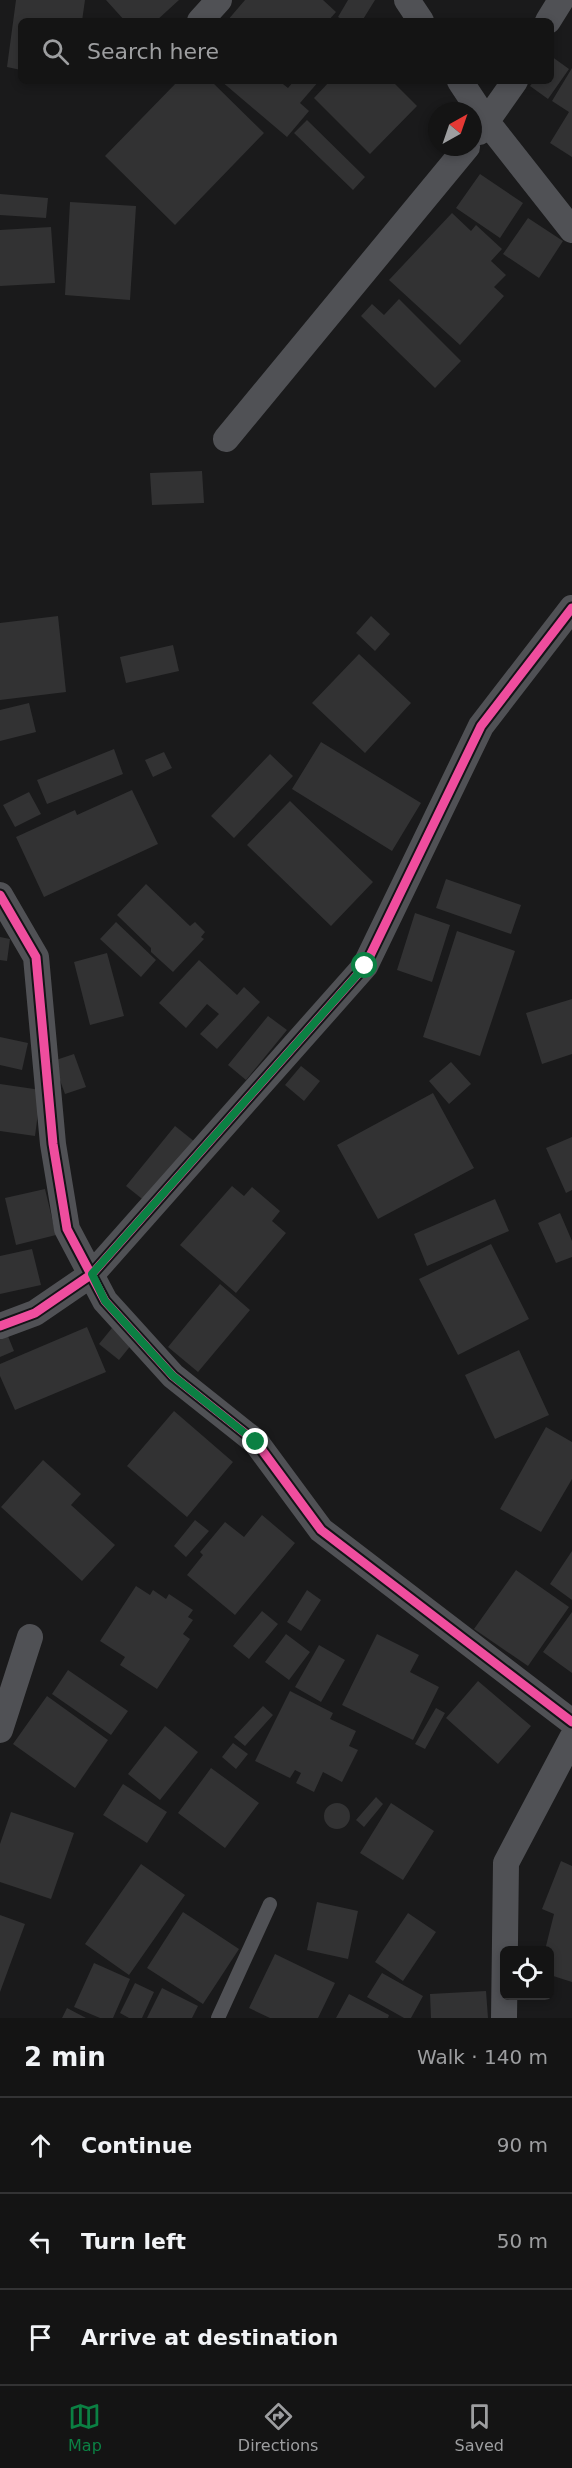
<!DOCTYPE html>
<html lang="en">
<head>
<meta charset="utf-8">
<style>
	:root { --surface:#141414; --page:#212122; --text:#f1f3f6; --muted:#9d9ea0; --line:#333334; --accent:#0b8043 }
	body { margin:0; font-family:"DejaVu Sans",sans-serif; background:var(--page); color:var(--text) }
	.controls { position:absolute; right:18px; bottom:18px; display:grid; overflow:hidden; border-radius:9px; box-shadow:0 3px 9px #0003 }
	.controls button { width:54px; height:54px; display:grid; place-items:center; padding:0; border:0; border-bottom:2px solid var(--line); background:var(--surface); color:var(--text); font:30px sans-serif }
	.compass { position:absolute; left:428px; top:102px; width:54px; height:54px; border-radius:50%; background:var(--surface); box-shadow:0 3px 9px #0003; rotate:40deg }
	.stop { position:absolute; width:18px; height:18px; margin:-14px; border:4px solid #0b8043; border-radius:50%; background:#fff }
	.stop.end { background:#0b8043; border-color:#fff; box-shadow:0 2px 6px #0008 }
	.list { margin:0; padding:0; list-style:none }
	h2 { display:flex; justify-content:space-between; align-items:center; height:78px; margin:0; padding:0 24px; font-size:26px }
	h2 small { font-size:20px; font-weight:400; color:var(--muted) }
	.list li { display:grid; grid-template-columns:39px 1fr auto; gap:18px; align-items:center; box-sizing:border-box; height:96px; padding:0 24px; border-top:2px solid var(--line) }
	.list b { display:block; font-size:22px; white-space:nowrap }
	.list em { font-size:20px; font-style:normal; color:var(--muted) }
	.icon { flex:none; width:33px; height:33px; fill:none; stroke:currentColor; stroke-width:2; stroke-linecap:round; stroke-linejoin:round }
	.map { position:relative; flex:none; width:572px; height:2018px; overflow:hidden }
	.search { position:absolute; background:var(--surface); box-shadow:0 3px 9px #0003; left:18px; right:18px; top:18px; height:66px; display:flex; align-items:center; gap:15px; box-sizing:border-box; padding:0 21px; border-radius:9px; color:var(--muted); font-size:22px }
	.sheet { height:366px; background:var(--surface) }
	nav { display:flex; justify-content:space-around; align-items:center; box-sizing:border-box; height:84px; border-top:2px solid var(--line); background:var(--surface); font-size:16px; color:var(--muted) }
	nav a { display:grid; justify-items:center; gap:3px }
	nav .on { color:var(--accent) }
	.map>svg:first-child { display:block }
</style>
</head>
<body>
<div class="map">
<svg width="572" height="2018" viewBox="0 0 572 2018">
	<rect width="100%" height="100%" fill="#1a1a1b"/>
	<!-- building -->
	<path fill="#323233" d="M16,0h69l-3,21h-61v49l-14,-3z
		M106,0h73l-23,21h-10l-3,-3 -4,3h-14z
		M245,0h78l13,12 -8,9h-101z
		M348,0h27l-13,21h-17l-7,-4z
		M551,56l18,13 -21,30 -18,-13 4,-5h17z
		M572,68v89l-22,-14 19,-31 -17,-11z
		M178,81h33l53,52 -89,92 -70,-69z
		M221,81h58l9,7 6,-7h25l-19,22 9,8 -22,26z
		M330,81h62l25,25 -47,48 -56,-56z
		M307,120l58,57 -12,13 -59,-57z
		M480,174l43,29 -23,35 -44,-30z
		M0,194l48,4 -2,20 -46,-3z
		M70,202l66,4 -6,94 -65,-5z
		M452,213l19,18 5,-6 26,24 -11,12 15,14 -12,12 10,9 -44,49 -71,-65z
		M528,218l35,23 -24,37 -36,-24z
		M51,227l4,56 -55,3v-56z
		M399,299l62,62 -26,27 -74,-72 11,-12 12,11z
		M202,471l2,32 -52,2 -2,-32z
		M58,616l8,76 -66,8v-77z
		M371,616l19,18 -15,17 -19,-18z
		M173,645l6,26 -53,12 -6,-26z
		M359,654l52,49 -46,50 -53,-50z
		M29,703l7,29 -36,9v-31z
		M321,742l100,61 -29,48 -100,-62z
		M114,749l9,25 -76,30 -10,-24z
		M164,752l8,16 -19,9 -8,-17z
		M270,754l23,22 -59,62 -23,-22z
		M132,790l26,54 -114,53 -28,-60 59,-27 2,5z
		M29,792l12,22 -26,13 -12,-22z
		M290,801l83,81 -42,44 -84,-81z
		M446,879l75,26 -10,29 -75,-26z
		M146,884l44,42 5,-4 10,10 -4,5 3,2 -31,33 -22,-20v-4l-34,-33z
		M415,913l35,12 -18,57 -35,-12z
		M116,922l40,38 -15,17 -41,-38z
		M457,931l58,20 -35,105 -57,-19z
		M0,937l10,2 -3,22 -7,-1z
		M107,953l17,63 -34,9 -16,-63z
		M199,960l38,35 7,-8 16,15 -43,47 -17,-15 19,-20 -12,-10 -21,24 -27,-25z
		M572,999v55l-30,10 -16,-51z
		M268,1016l19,14 -41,50 -18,-15z
		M0,1037l28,6 -6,27 -22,-5z
		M74,1054l12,33 -21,7 -12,-33z
		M451,1062l20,22 -22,20 -20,-23z
		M301,1066l19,15 -16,20 -19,-16z
		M0,1084l41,6 -6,46 -35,-5z
		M433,1093l41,75 -96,51 -41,-74z
		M175,1126l20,16 -49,60 -20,-16z
		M572,1137v53l-6,3 -20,-45z
		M232,1186l12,10 8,-9 28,24 -8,10 14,12 -50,60 -56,-48z
		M45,1189l11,46 -40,10 -11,-47z
		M495,1199l14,32 -82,35 -13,-32z
		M560,1213l12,28v16l-16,6 -18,-40z
		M491,1244l38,75 -71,36 -39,-76z
		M32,1249l9,36 -41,9v-38z
		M220,1284l30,26 -52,62 -30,-25z
		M87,1327l19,45 -91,38 -15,-34v-12z
		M112,1328l20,16 -13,16 -20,-16z
		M5,1329l9,22 -14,6v-25z
		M519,1350l30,65 -54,24 -30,-64z
		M174,1411l59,51 -46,55 -60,-51z
		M546,1427l26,15v37l-31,53 -41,-23z
		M43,1460l38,34 -10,11 44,40 -33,36 -81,-74z
		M262,1515l33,28 -60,72 -48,-40 16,-20 -3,-3 25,-30 19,15z
		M195,1520l14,11 -23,26 -12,-11z
		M572,1551v49l-22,-16z
		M516,1570l53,37 -41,59 -54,-37z
		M136,1586l14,9 3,-5 13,9 3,-5 24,16 -5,7 5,3 -10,14 7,5 -33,50 -37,-24 5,-8 -25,-16z
		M307,1590l14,10 -20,31 -14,-9z
		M262,1611l16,13 -29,35 -16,-13z
		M572,1612v61l-29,-21z
		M286,1634l24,18 -21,28 -24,-18z
		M377,1634l42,21 -9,17 29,15 -26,53 -71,-35z
		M319,1645l26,15 -24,42 -26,-15z
		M68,1670l60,41 -17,24 -59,-41z
		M478,1681l53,45 -33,38 -52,-46z
		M290,1691l43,22 -3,6 26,12 -7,15 9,4 -16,32 -19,-10 -9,20 -18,-9 5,-10 -6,-3 -5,8 -35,-17z
		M47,1696l61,44 -33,48 -62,-44z
		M263,1706l10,9 -28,31 -11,-9z
		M436,1708l9,5 -20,36 -10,-5z
		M165,1726l33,26 -38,48 -32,-26z
		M233,1743l15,11 -12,15 -14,-12z
		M211,1768l48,35 -34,45 -47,-35z
		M123,1784l44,28 -20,31 -44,-28z
		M376,1797l7,7 -19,23 -8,-7z
		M324 1816a13 13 0 1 1 26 0a13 13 0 1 1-26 0Z
		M391,1803l43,28 -31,49 -43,-27z
		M11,1812l63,21 -23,66 -51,-17v-38z
		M561,1861l11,5v116l-22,-7v-25h-5l9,-36 -12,-5z
		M141,1864l44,31 -56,80 -44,-31z
		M317,1902l41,9 -10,48 -41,-9z
		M183,1912l56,37 -36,55 -56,-36z
		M408,1913l28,19 -33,49 -28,-19z
		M0,1915l25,9 -25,68z
		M275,1954l60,29 -17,35h-48l-21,-10z
		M94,1963l36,16 -17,39h-13l-26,-11z
		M382,1973l41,23 -12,22h-7l-37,-21z
		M135,1983l19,9 -12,26h-13l-9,-5z
		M162,1988l36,18 -6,12h-45z
		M486,1991l2,27h-57l-1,-24z
		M349,1994l40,21 -1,3h-52z
		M67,2008l19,10h-24z"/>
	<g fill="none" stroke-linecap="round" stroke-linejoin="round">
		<!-- service -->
		<path stroke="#505155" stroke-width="14" d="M218,2018l52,-114"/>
		<!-- minor -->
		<path stroke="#505155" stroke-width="26" d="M407,0l14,21
			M200,21l19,-21
			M548,21l13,-21
			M460,81l27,41 85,108
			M479,132l36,-51
			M226,439l241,-292
			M0,895l36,62 17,187 14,85 38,72 68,75 83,66 65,88 251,192
			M0,1326l35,-13 57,-39 273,-308 116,-240 91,-118
			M0,1730l30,-93
			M504,2018l2,-155 66,-125"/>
		<defs>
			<path id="cycleway" d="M0,895l36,62 17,187 14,85 38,72 68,75 83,66 65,88 251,192
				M0,1326l35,-13 57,-39 273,-308 116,-240 91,-118"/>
		</defs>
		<!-- cycleway casing -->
		<use href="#cycleway" stroke="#141417" stroke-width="13"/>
		<!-- cycleway -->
		<use href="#cycleway" stroke="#ef4d9e" stroke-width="9"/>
	</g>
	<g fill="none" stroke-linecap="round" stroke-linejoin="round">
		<!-- route -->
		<path stroke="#0b8043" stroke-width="8" d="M256,1442l-83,-66 -68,-75 -13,-27 273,-308"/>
	</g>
</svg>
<div class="controls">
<button><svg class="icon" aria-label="locate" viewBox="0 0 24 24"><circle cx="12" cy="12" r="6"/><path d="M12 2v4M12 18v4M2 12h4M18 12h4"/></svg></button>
</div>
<svg class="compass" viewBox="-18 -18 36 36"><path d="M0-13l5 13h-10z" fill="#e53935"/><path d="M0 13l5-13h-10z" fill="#9d9ea0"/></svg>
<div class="stop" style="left:365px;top:966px"></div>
<div class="stop end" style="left:256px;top:1442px"></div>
<div class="search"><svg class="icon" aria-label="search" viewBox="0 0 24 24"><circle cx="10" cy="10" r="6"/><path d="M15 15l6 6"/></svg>Search here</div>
</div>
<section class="sheet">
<h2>2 min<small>Walk · 140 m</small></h2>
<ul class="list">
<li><svg class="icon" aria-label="ahead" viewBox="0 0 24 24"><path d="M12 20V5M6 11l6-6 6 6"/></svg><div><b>Continue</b></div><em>90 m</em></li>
<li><svg class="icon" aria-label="left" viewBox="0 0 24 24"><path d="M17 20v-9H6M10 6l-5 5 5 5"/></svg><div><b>Turn left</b></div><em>50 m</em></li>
<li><svg class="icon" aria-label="arrive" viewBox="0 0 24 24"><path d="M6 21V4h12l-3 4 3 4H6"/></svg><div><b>Arrive at destination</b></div></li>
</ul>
</section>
<nav>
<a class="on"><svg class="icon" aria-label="map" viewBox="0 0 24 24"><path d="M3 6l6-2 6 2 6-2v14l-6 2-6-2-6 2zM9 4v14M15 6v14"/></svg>Map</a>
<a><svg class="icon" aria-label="directions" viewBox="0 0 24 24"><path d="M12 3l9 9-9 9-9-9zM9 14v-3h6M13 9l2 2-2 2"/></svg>Directions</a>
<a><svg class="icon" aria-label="saved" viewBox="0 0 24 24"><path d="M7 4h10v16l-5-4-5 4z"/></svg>Saved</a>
</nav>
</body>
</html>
